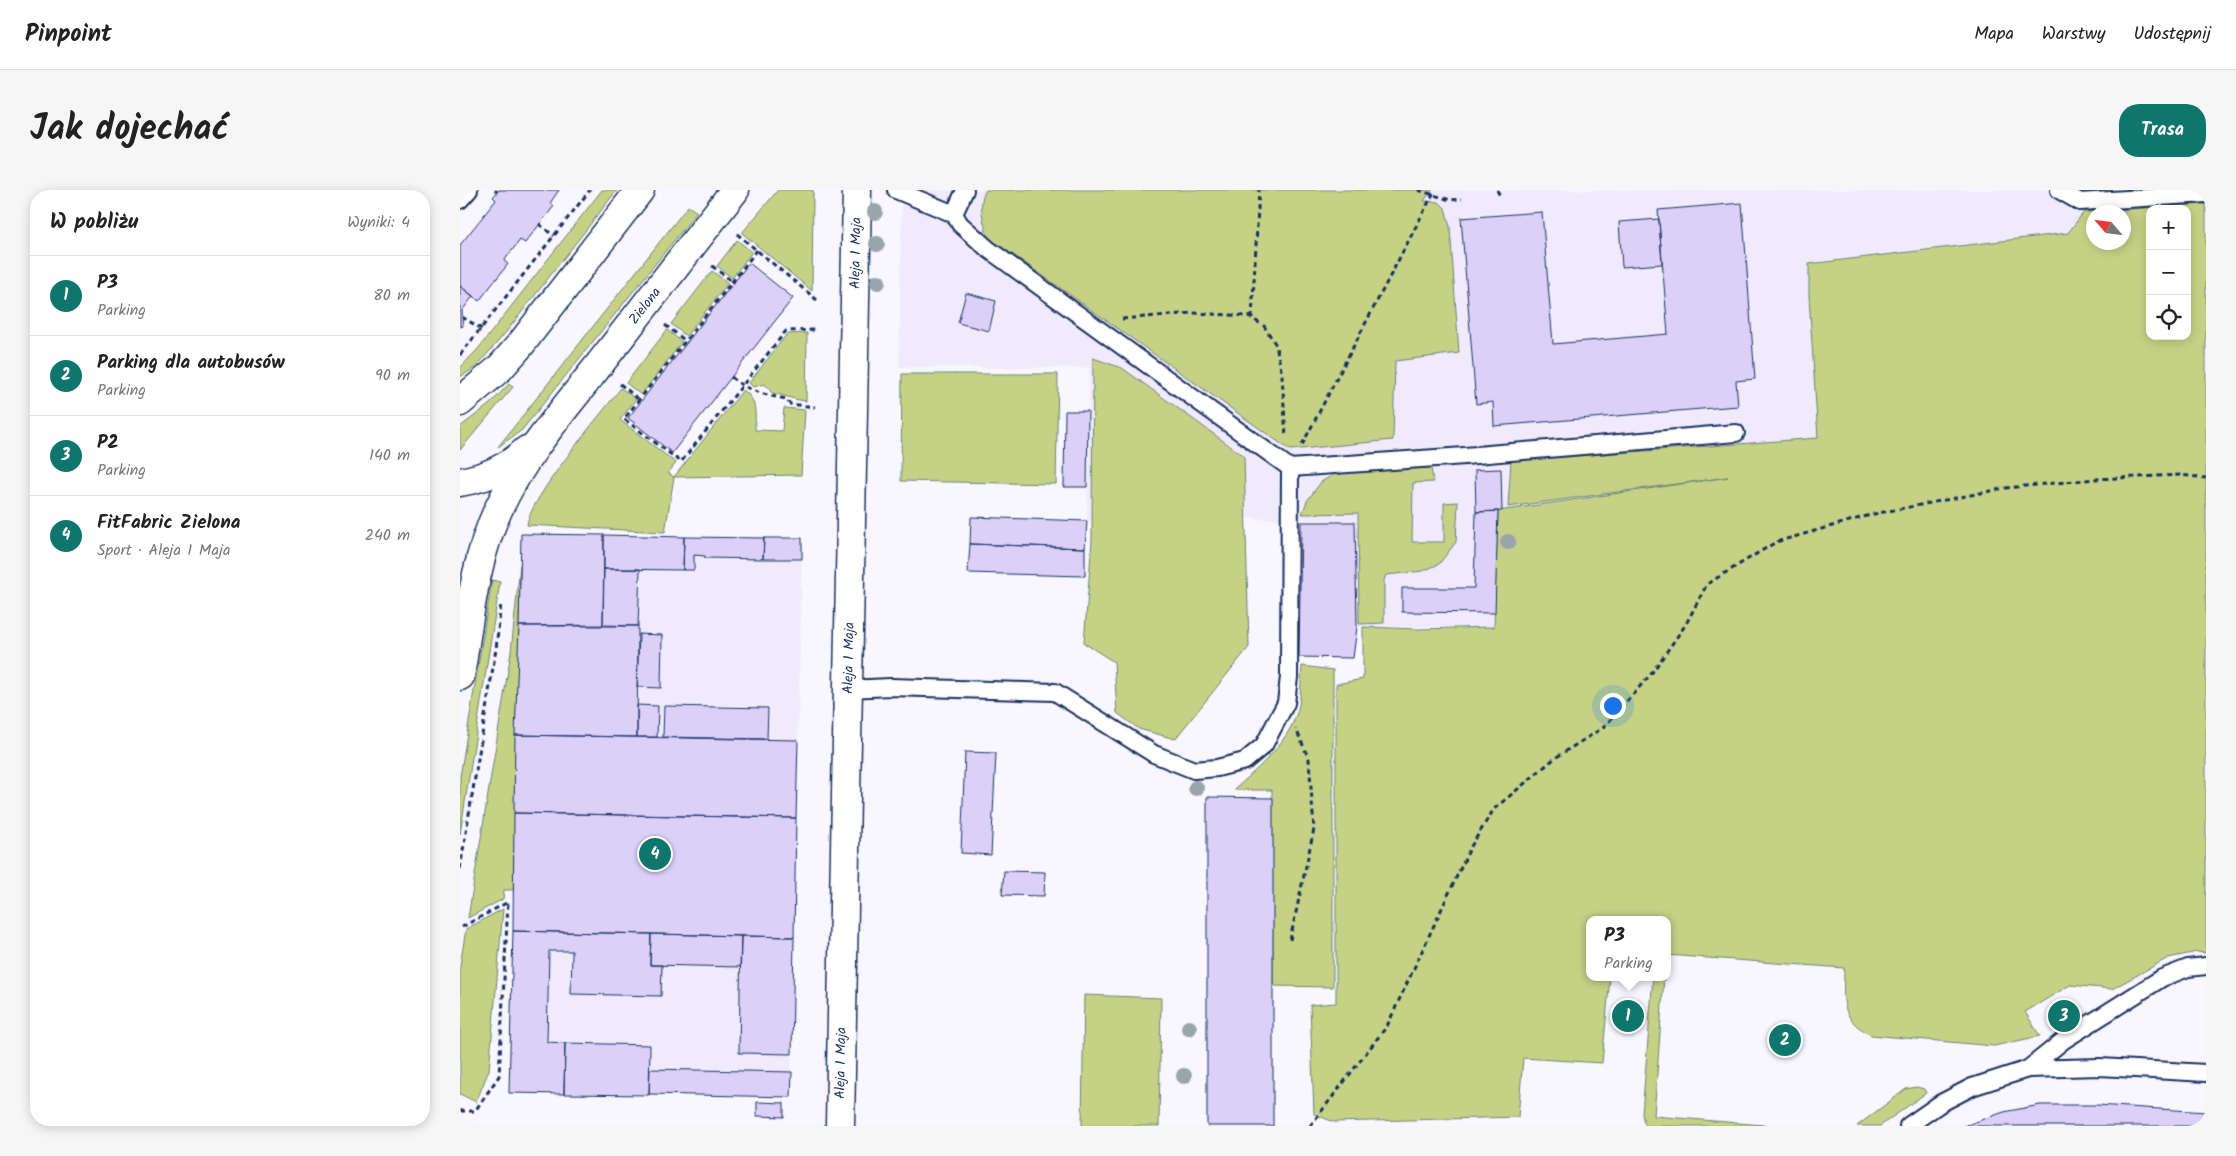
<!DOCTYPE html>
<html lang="pl">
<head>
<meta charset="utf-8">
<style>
	:root { --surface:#fff; --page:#f6f6f6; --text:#222; --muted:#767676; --line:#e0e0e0; --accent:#0f766e }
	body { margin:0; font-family:Kalam,sans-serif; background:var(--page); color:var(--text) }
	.controls { position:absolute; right:15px; top:15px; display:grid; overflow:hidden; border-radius:10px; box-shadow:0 2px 12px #0003 }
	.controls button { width:45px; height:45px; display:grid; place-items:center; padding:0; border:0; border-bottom:1px solid var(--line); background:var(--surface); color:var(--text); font:25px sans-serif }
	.compass { position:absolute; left:1626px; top:15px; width:45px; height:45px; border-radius:50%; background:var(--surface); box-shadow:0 2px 12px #0003; rotate:298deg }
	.you { position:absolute; left:1152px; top:515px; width:18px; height:18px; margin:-12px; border:4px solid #fff; border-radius:50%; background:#1a73e8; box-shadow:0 0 0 8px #1a73e833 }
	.badge { display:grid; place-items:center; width:32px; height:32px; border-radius:50%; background:var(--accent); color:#fff; font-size:16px; font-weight:700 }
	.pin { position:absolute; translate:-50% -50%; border:2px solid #fff; box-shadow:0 1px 5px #0006 }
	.popup { position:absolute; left:1126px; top:726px; width:85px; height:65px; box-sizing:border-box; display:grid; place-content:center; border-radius:10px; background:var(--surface); filter:drop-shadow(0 1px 4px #0005); font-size:16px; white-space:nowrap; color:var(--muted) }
	.popup b { font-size:19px; color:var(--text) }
	.popup::after { content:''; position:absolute; left:50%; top:100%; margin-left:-10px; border:10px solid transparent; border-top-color:var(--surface) }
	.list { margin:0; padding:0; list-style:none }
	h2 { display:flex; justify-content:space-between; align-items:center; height:65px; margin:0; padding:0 20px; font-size:21px }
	h2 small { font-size:16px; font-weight:400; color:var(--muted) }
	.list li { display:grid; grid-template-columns:32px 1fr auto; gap:15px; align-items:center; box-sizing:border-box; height:80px; padding:0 20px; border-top:1px solid var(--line) }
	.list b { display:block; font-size:19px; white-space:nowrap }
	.list p { margin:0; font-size:16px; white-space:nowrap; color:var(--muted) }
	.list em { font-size:16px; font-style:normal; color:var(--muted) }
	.icon { flex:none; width:28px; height:28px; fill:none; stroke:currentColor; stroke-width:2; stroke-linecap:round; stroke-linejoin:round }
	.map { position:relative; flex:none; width:1746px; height:936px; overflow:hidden; border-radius:20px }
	header { display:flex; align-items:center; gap:30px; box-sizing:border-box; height:70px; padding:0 25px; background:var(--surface); border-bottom:1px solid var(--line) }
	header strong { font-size:24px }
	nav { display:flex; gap:28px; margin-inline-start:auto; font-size:18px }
	.intro { display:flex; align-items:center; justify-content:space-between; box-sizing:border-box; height:120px; padding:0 30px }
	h1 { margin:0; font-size:35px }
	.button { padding:12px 22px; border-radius:20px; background:var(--accent); color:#fff; font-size:18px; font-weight:700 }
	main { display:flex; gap:30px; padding:0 30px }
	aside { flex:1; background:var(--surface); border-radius:20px; box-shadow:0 2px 12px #0003 }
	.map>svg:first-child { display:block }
</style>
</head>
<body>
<header>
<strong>Pinpoint</strong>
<nav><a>Mapa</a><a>Warstwy</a><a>Udostępnij</a></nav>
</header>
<div class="intro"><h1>Jak dojechać</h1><a class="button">Trasa</a></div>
<main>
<aside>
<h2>W pobliżu<small>Wyniki: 4</small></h2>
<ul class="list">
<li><span class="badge">1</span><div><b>P3</b><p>Parking</p></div><em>80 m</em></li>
<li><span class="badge">2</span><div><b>Parking dla autobusów</b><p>Parking</p></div><em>90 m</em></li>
<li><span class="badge">3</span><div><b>P2</b><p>Parking</p></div><em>140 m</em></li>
<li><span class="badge">4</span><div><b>FitFabric Zielona</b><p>Sport · Aleja 1 Maja</p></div><em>240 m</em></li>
</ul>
</aside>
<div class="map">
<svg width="1746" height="936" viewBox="0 0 1746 936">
	<rect width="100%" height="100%" fill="#f8f6fe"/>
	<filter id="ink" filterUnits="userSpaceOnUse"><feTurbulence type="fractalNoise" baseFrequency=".02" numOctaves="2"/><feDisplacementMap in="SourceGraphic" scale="10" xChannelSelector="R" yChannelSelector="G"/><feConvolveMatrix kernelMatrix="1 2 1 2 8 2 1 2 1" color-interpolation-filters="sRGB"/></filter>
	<g filter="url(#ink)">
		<!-- built -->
		<path fill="#efebfc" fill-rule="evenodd" d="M442,0h1304v71l-19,-52h-37v56l-332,173 -323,189h-138l-2,-105 -109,-4 -159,3 2,-153 -190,-1zM1634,22h30v30h-30z
			M61,344l281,4 -11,559 -282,-4z"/>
		<!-- green -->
		<path fill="#c5d286" stroke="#708072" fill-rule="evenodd" d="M142,0h15l-110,141 -31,36 -16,10v-9l18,-19z
			M318,0h35l-1,101 -70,-58z
			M526,0h446l-8,11 15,1 6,6 5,19 9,126 -64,8 -2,79 -103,10 -302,-213c-4,-14 -11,-34 -2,-47z
			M1746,14v749l-9,-1 -29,6 -56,31 -42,-4 -45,27 15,24 -46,10 -123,-11c-33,-17 -27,-36 -27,-67l-177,-13v-35h-78v57h21l-8,86 -79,-5 -5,59 -184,5 -20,-8 -4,-109 26,-2v-319l27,-5v-52l55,2 76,-2 4,-116 230,-34 -220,30 3,-46 307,-23 -9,-142v-32l259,-31 16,-21zM1690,19h37v127h-37zM1634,22h30v30h-30z
			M228,16l9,6 -175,218 -24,17z
			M277,50l15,12 -20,26 -15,-12z
			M252,81l16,12 -42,53 -15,-12z
			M207,140l15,12 -41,53 -15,-12z
			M347,143l-1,68c-13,-1 -21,-6 -34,-8l-7,-9 -12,3 -4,-4 38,-49z
			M633,168l29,10 122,88 5,191 -74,92 -36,-10 -22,-16 -3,-51 -30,-19 8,-103z
			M442,184h156l-2,110 -155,-3z
			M49,194l4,3 -53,63v-23l30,-23z
			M161,198l15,11 -16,21 56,43 -8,10 6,4 69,-87c15,10 12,24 12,40l27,1 2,-23 21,2 -4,65 -127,2 -9,55 -138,-7c2,-26 75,-112 94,-137z
			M971,278l2,14 -20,1 -1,59h32v-39l14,-1 -2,40 -17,22 -16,7 -37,4 -2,5v43l-25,1 -1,-111 -56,1 5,-13 14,-19 17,-10z
			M60,375l-6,325h-10l-1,9 -35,19 43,-266z
			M32,390l8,2 -40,252v-57z
			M842,476l31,4v317l-60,-1 -1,-196h-38c24,-22 58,-50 65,-85 2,-13 2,-26 3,-39z
			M43,719l-14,161 -13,32 -16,-8v-128l6,-37z
			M1193,787h11l-10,139 121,10h-128l-3,-3 -2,-9z
			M624,805l77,3 -2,128h-77z
			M1457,897l7,2 2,4 -46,33h-23l49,-37z"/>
		<!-- building -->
		<path fill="#dbd0f8" stroke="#1b2f5e" d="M39,0h60l-9,13 4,3 -29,37 -5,-3 -16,21 4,3 -29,37 -19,-15v-41l36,-45 -3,-3z
			M1282,13l13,176 -19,2 2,25 -244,20 -1,-24 -17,2 -15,-186 81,-6 11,132 115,-10 -10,-124z
			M1199,29l3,45 -40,3 -3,-45z
			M289,73l44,35 -121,155 -44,-35z
			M0,96l13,10 -11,15 1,15 -3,1z
			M506,103l30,8 -7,30 -31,-8z
			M605,221h23l-1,76h-23z
			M1041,279l1,42 -26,1 -1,-42z
			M1038,321l-3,102 -93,-1v-24h72l2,-76z
			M511,327l116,4 -2,27 -115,-4z
			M841,332h54l2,105 -4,31 -54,-1z
			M61,344l83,1 -1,90 -84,1z
			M144,345l80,2 -1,33 -79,-1z
			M224,347l80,1 -1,21 -58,-1v-2l-11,-1v15h-11z
			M304,348h38v21h-39z
			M510,354l115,4v28l-117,-3z
			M144,379h36l-2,57 -35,-1z
			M59,436h119l-1,111 -122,-2z
			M179,444l23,1 -1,53 -24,-1z
			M177,515l21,1 -1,31h-20z
			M204,516l104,2 -1,31 -104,-2z
			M55,545l283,5 -2,78 -282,-5z
			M505,562l31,1 -5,102 -30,-2z
			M747,607l66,1v328h-66z
			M54,623l282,5 -2,119 -281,-6z
			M544,681l41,1 -1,24 -42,-1z
			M53,741l138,3 -1,31h12l-1,31 -90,-2 1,-43h-23l-2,91 18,1 -1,51 -55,-1z
			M191,744l90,2 -1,31 -90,-2z
			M281,746l53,1 -2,117 -53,-1z
			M105,853l85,2 -1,50 -85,-1z
			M190,879l142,3 -1,25 -142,-3z
			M297,912l27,1v14l-27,-1z
			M1580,915h57l109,7v14h-242l40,-14z"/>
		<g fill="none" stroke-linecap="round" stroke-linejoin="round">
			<defs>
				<path id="service" d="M436,0l58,24
					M1599,0l21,12 126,-8
					M0,10l9,-10
					M830,278l175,-12 271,-23
					M388,499l43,-2 164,5 99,62 40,16 23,-2 28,-7 19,-16 22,-42 3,-26 1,-209 -302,-219 -28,-25 -6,-10 11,-24
					M1568,879l72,-2 106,6
					M1448,936l33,-23 31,-16 56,-18 36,-29 98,-62 26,-10 18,-2"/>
				<path id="tertiary" d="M0,212l40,-34 21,-24 119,-154
					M0,292c26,-4 48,-14 67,-32
					M0,486c9,-55 14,-115 38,-166 24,-52 62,-96 97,-140 47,-60 94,-120 140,-180
					M380,936l17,-936"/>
			</defs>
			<!-- service casing -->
			<use href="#service" stroke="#1b2f5e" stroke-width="20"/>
			<!-- tertiary casing -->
			<use href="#tertiary" stroke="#1b2f5e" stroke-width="31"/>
			<!-- path -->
			<path stroke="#1b2f5e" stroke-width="3" stroke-dasharray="5 4" stroke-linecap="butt" d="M35,0l2,2
				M958,0l32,10 12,-1
				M1037,0l3,6
				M79,34l15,12
				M277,44l80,66
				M297,60l-133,169 57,43 105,-131 31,-1
				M252,76l22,17
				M2,127l20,12
				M792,128l7,-128
				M662,129l70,-6 56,3 16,10 12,19 6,30 4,62
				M205,135l22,17
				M0,165l130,-165
				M271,187c17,14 34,18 55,22l4,5 25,3
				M160,194l21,17
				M842,255l133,-255
				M0,679l36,-220 5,-46
				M830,750l24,-111 -5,-70 -13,-30
				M0,921h15l24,-35 9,-174 -46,25
				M850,936l77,-100 83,-178 24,-39 61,-51 49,-31 47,-53 35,-50 21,-40 69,-42 98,-28 132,-26 89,-9 86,-4 25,3"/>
			<!-- service -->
			<use href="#service" stroke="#fff" stroke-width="16"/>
			<!-- tertiary -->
			<use href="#tertiary" stroke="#fff" stroke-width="28"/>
		</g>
		<!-- trees -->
		<g fill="#9aa4ad">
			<circle cx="415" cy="22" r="8"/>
			<circle cx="417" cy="54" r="8"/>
			<circle cx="418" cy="92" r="8"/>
			<circle cx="1048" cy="352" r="8"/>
			<circle cx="736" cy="598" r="8"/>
			<circle cx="729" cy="838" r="8"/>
			<circle cx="724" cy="886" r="8"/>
		</g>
	</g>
	<g text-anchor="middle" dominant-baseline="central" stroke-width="4.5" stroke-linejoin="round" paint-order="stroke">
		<!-- street labels -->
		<g font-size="14" fill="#1b2f5e" stroke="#fff">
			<text transform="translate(396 63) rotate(-89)">Aleja 1 Maja</text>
			<text transform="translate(185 116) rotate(-52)">Zielona</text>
			<text transform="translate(389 468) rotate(-89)">Aleja 1 Maja</text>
			<text transform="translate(381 873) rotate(-89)">Aleja 1 Maja</text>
		</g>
	</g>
</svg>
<div class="controls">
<button>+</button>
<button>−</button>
<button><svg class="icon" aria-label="locate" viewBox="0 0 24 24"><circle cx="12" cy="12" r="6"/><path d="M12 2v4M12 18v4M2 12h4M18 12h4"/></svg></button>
</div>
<svg class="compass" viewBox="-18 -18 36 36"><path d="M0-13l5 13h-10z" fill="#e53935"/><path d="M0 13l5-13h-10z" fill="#767676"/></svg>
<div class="you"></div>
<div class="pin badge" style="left:1168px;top:826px">1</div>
<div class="popup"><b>P3</b>Parking</div>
<div class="pin badge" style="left:1325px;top:850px">2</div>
<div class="pin badge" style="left:1604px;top:826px">3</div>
<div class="pin badge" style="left:195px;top:664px">4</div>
</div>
</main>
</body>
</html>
